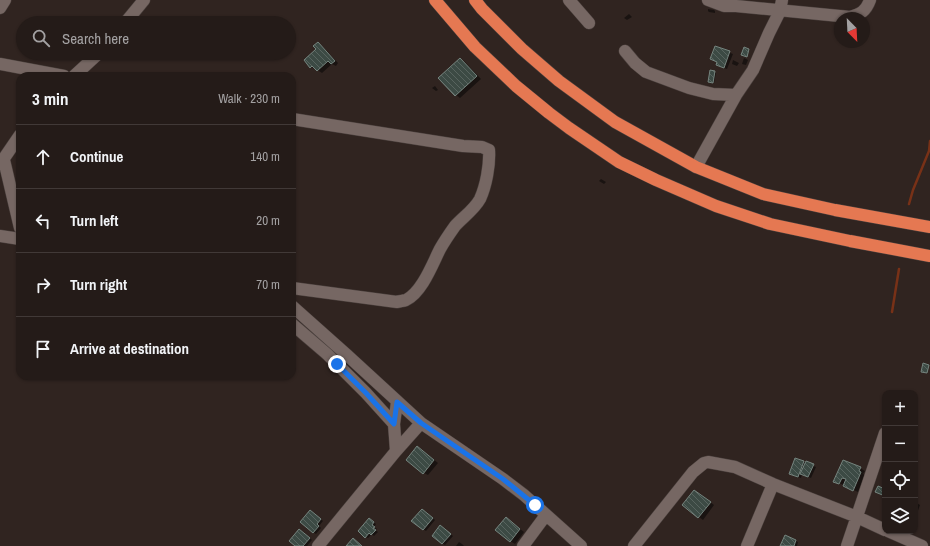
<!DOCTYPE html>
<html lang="en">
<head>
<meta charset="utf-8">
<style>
	:root { --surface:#241b18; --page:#302825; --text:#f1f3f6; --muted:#a3a1a2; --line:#413937 }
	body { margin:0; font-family:"Archivo Narrow",sans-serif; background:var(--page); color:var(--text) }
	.controls { position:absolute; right:12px; bottom:12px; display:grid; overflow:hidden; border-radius:8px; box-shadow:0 1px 3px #0004 }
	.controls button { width:36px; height:36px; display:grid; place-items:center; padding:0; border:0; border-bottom:1px solid var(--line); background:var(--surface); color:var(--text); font:20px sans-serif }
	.compass { position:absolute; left:834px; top:12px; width:36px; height:36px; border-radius:50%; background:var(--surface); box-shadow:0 1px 3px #0004; rotate:156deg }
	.stop { position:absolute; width:12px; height:12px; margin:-9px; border:3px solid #1a73e8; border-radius:50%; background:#fff }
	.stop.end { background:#1a73e8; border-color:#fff; box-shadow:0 1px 4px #0008 }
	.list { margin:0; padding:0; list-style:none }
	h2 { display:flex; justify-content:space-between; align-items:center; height:52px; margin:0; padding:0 16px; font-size:17px }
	h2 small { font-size:13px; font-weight:400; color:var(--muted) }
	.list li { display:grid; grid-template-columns:26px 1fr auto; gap:12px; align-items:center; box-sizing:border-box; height:64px; padding:0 16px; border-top:1px solid var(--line) }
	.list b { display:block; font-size:15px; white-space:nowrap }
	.list em { font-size:13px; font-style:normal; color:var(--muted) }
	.icon { flex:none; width:22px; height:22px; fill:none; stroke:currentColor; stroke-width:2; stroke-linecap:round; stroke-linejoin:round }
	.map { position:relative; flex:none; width:930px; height:546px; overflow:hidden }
	.search { position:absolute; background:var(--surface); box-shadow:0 1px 3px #0004; left:16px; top:16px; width:280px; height:44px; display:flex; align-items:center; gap:10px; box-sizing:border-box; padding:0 14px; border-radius:22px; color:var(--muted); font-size:15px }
	.panel { position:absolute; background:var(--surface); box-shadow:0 1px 3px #0004; left:16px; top:72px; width:280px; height:308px; border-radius:12px }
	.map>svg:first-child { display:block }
</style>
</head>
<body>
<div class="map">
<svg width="930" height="546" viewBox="0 0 930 546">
	<defs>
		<pattern id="building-back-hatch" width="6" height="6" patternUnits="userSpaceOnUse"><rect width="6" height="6" fill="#3c4a44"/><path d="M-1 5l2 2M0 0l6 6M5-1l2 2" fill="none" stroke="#58645f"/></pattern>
	</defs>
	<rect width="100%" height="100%" fill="#302420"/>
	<!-- shadow -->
	<path fill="#0007" d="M708,9l6,1 1,1v2l-6,-1 -1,-1z
		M629,14l3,3 -5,3 -3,-2z
		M318,43l4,3 16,17 -2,3 -4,-2 -10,9 -6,-4h-1l-4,-2 6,-18z
		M715,47l18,7 -6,15 -8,-3 -1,-4z
		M744,58l4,2 -2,5 -4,-1z
		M461,59l4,3 16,17 -21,19 -4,-3 -16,-17z
		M733,60l6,3 -2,3 -5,-2z
		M711,72l5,1 -2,10 -4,-1z
		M435,86l3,4 -2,1 -4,-3z
		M601,179l5,3 -2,2 -5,-3z
		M422,450l16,13 -10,12 -4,-2z
		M804,462l12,5 -5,11 -9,-4 -1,4 -8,-3z
		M860,468l5,3 -2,3 2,1 -7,17 -23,-11z
		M699,493l15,12 -11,15 -20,-15z
		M915,502l5,3 -5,14z
		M425,511l10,9 -9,11 -3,-2z
		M313,513l10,8 -4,5 2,2 -5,6 -3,-2z
		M372,521l4,3 -2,3 3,2 -2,1 3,2 -4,4 -2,-2 -4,4 -2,-1z
		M510,521l14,11 -9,12 -5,-3z
		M443,528l10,8 -8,9 -12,-9z
		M302,531l10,9 -5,6h-11z
		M785,537l13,5 -1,4h-16z
		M459,542l3,2 2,2h-8z"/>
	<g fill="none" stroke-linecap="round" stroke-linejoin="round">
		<!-- stream -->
		<path stroke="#783117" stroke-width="2.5" d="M909,204l4,-14 16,-39 1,-10
			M892,312l7,-43"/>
	</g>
	<!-- building -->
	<path fill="url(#building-back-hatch)" stroke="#75847e" d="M318,42l17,19 -4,3 -3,-3 -11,10 -5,-5 -2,2 -6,-8 12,-11 -3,-3z
		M715,46l15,5 -6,17 -8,-3 1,-3 -7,-3z
		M744,47l5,2 -2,8 -6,-2z
		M460,58l17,18 -22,20 -17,-18z
		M710,70l5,1 -2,12 -5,-1z
		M923,363l6,2 -2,8 -6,-1z
		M417,446l17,14 -11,14 -17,-14z
		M795,458l9,3 -6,16 -9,-3z
		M843,460l18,7 -2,4 2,1 -8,19 -10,-5 3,-7 -4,-1 -3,6 -6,-2z
		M806,461l8,3 -6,13 -8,-3z
		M878,486l7,3v7l-10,-4z
		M694,490l17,12 -13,16 -16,-13z
		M422,509l11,9 -10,12 -12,-9z
		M310,510l11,9 -4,5 2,2 -6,7 -13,-11z
		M506,517l14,12 -10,13 -15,-12z
		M369,518l5,4 -2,3 3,2 -2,1 3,2 -5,5 -2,-2 -4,5 -7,-7z
		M440,525l11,9 -9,10 -10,-8z
		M299,529l11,9 -7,8h-8l-6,-5z
		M785,535l11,5 -2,6h-14z
		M353,538l9,8h-16z"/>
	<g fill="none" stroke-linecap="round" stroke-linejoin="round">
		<defs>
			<path id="minor" d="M569,0l20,23
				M708,0l16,6h12l114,11c11,-3 16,-6 20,-17
				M0,8l5,-8
				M125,23l19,-23
				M625,51l10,12 11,9 43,16 24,6 23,1 17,-25 16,-37 11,-22 2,-11
				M0,64l64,12
				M74,76l25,-23
				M292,119l171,27 19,1 7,3c1,15 -3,36 -9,49 -6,11 -17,18 -25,27 -5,7 -11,16 -15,23 -8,16 -18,43 -34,51 -3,1 -6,1 -9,2l-105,-14
				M4,160l16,68
				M0,164l20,-29
				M696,167l40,-72
				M0,236l20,3
				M292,306l55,49 74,68 -25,28 -78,95
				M292,324l35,30 39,39 28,31
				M421,423l82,56 21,16 57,51
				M396,451l-2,-27 3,-22
				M888,531l34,15
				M523,546l23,-31
				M634,546l59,-74 11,-9 4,-1 27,5 38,17 84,33 28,13
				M747,546l26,-62
				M847,546l38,-113"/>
			<path id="highway" d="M435,0l40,47 41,39 33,27 20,15 50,34 37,18 60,26 54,18 80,17 80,15
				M475,0l7,9 40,40 37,32 56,41 81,45 67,27 72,16 95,17"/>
		</defs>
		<!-- minor casing -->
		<use href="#minor" stroke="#4b413e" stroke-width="13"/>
		<!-- highway casing -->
		<use href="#highway" stroke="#4b413e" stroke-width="13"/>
		<!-- minor -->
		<use href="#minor" stroke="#766763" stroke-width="12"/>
		<!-- highway -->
		<use href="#highway" stroke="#e57852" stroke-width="12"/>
	</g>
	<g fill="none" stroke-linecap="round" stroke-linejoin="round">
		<!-- route -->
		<path stroke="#1a73e8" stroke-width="5" d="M337,364l29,29 28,31 3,-22 24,21 82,56 32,26"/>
	</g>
</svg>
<div class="controls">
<button>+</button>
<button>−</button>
<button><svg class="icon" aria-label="locate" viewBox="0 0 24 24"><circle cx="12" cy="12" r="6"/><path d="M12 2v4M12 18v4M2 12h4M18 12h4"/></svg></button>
<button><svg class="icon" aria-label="layers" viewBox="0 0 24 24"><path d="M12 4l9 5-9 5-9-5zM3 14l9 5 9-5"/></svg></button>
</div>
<svg class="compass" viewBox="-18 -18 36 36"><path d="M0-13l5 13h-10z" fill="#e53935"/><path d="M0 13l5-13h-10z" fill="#a3a1a2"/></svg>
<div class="stop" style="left:535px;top:505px"></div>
<div class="stop end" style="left:337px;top:364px"></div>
<div class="search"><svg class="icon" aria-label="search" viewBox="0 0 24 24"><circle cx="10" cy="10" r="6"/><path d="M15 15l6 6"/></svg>Search here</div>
<section class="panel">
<h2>3 min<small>Walk · 230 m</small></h2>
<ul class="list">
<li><svg class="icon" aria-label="ahead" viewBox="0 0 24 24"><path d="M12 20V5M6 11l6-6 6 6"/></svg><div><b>Continue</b></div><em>140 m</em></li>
<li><svg class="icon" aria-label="left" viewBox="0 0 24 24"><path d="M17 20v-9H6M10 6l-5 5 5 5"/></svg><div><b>Turn left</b></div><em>20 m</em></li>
<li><svg class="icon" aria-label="right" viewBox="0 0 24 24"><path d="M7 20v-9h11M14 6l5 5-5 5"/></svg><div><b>Turn right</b></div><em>70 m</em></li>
<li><svg class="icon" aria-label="arrive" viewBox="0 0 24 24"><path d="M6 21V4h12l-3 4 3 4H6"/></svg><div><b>Arrive at destination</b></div></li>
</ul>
</section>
</div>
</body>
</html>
